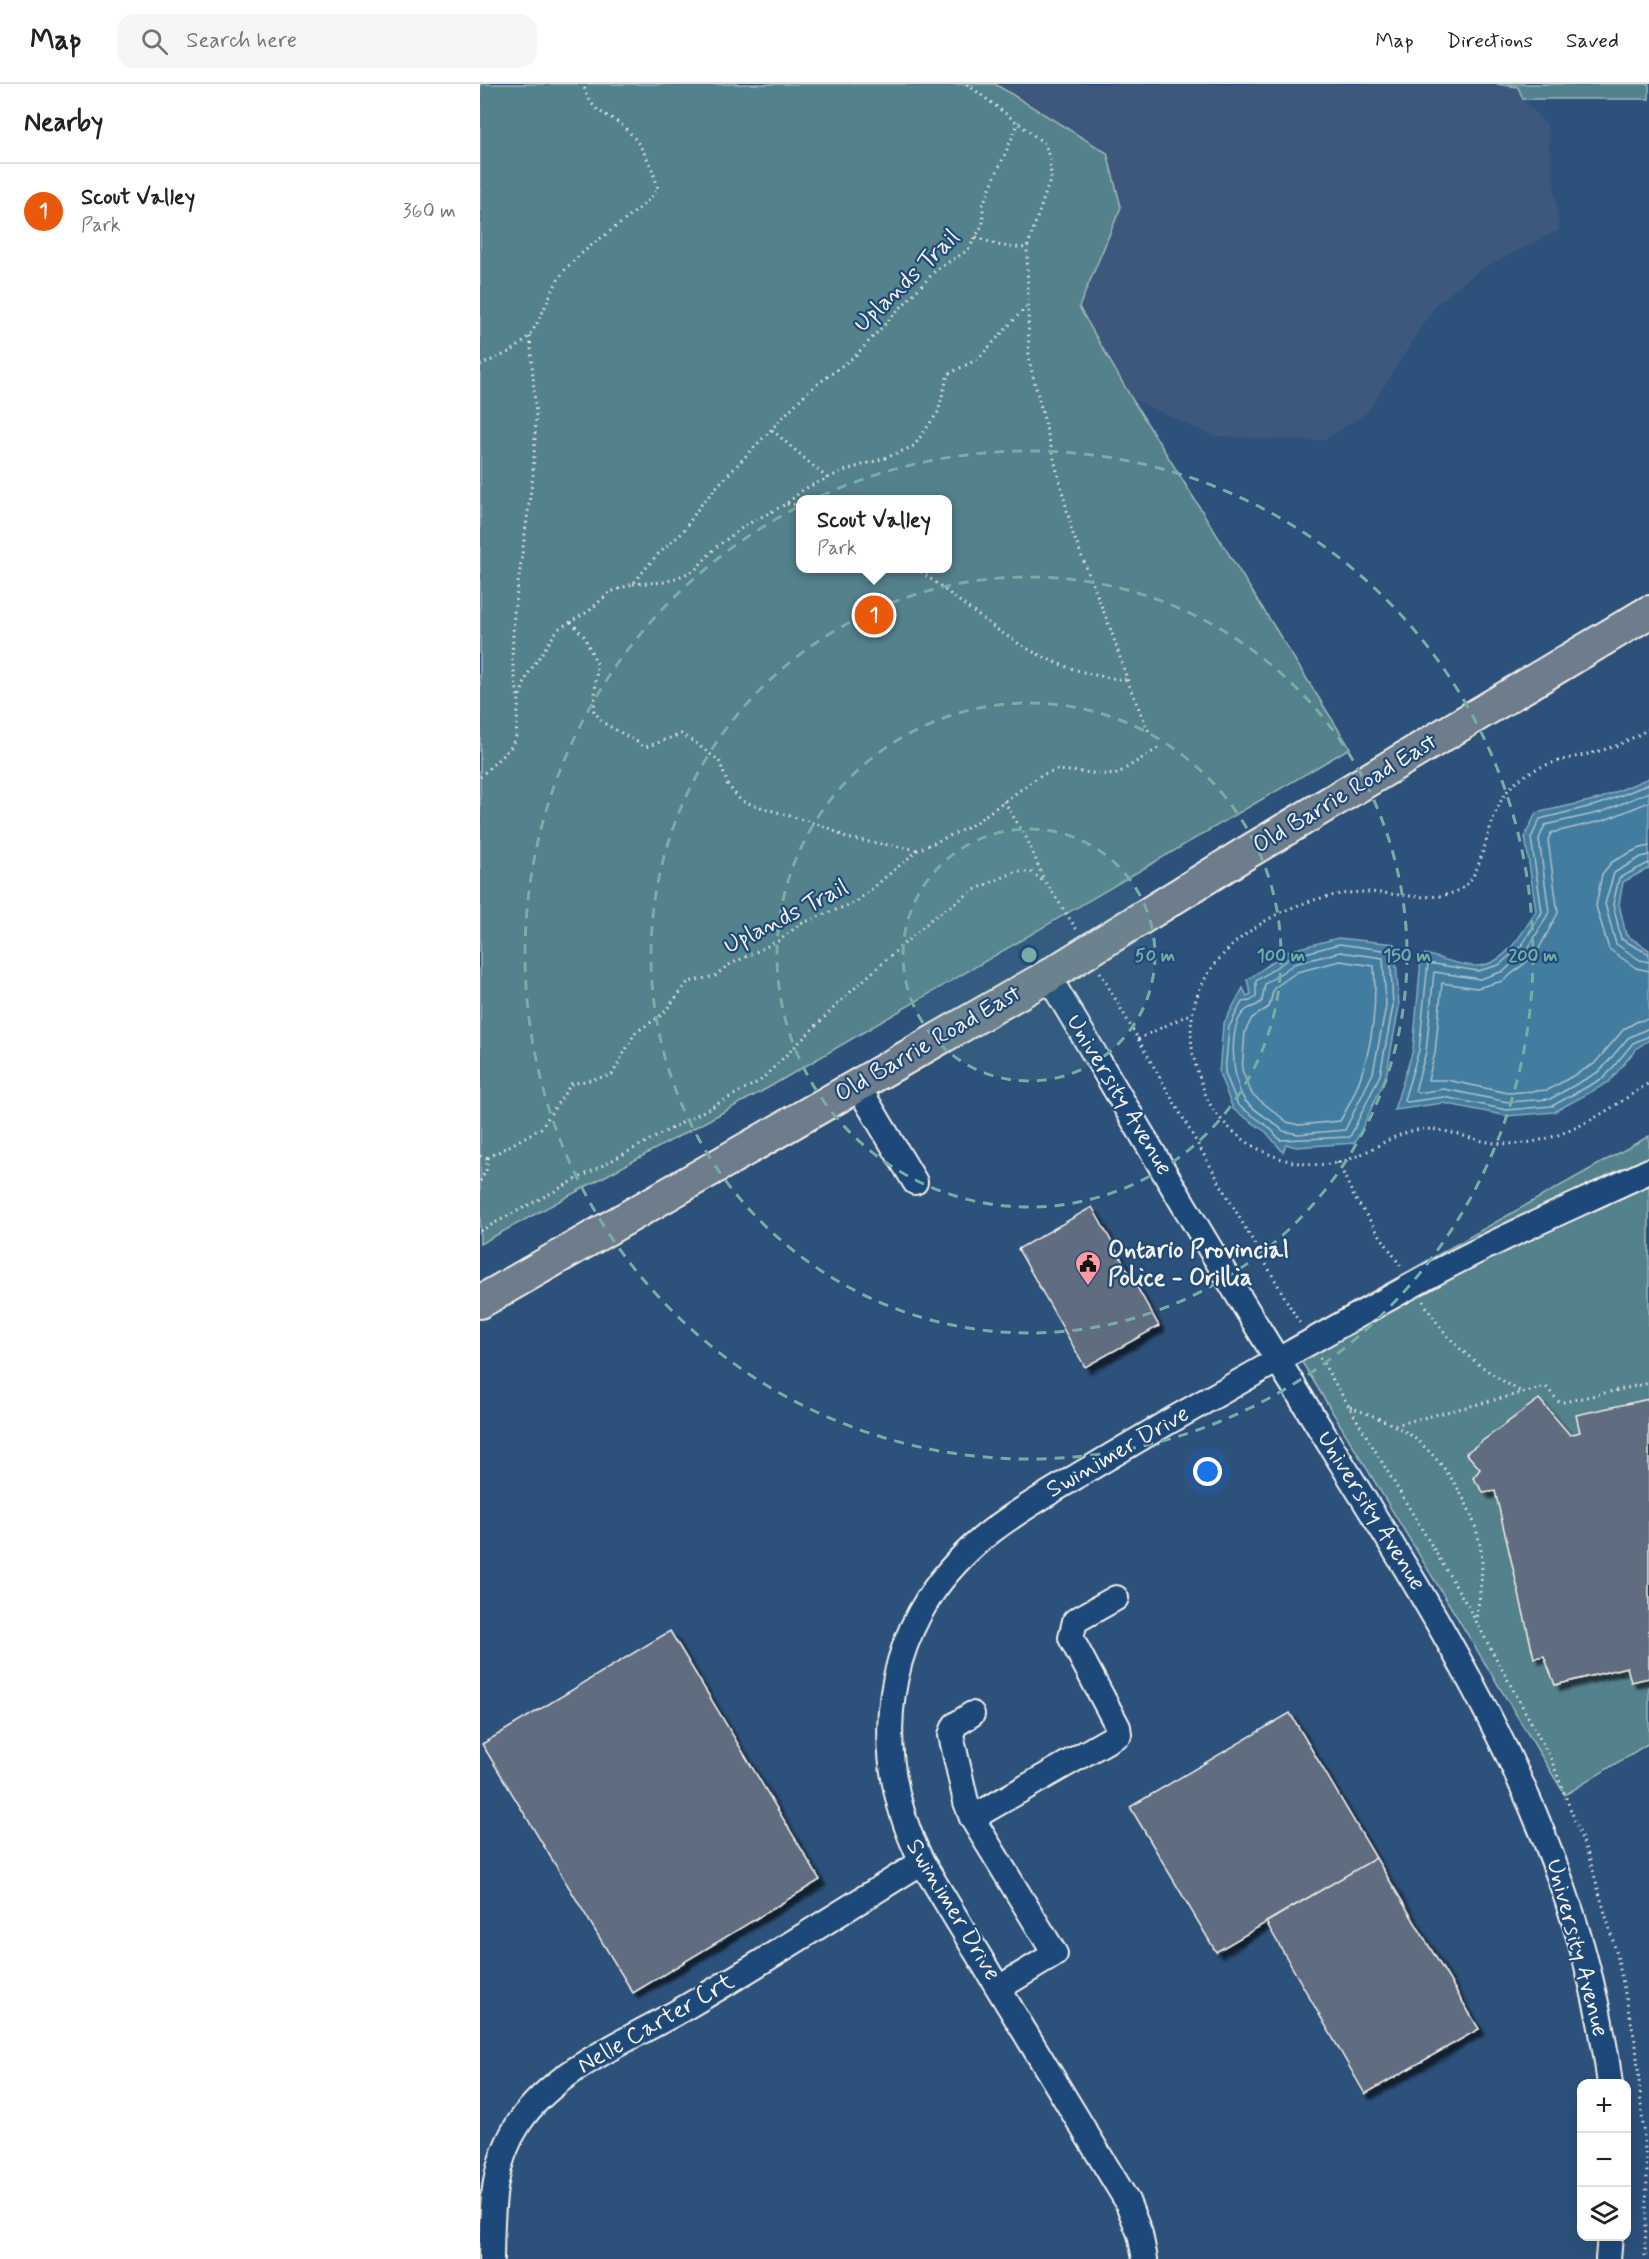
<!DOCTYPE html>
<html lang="en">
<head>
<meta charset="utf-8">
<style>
	:root { --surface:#fff; --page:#f6f6f6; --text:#222; --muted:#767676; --line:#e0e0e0; --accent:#ea580c }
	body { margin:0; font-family:Mynerve,sans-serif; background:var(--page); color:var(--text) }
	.controls { position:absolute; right:18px; bottom:18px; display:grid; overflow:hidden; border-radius:12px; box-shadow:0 6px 24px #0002 }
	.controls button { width:54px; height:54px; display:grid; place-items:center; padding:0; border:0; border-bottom:2px solid var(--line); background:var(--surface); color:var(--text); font:30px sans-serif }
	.you { position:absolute; left:728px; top:1388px; width:21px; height:21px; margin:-15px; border:4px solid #fff; border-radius:50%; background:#1a73e8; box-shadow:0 0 0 9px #1a73e833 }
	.badge { display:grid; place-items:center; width:39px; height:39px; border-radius:50%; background:var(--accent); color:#fff; font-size:20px; font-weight:700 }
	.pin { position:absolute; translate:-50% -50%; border:3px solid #fff; box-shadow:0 2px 6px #0006 }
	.popup { position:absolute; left:316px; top:411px; width:156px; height:78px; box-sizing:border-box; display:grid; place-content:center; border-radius:12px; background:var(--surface); filter:drop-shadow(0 2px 4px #0005); font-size:20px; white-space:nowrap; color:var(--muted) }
	.popup b { font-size:22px; color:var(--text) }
	.popup::after { content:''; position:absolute; left:50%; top:100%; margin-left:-12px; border:12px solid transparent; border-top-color:var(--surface) }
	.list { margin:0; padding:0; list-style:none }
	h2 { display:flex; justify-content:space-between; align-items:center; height:78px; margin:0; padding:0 24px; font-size:26px }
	h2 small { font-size:20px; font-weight:400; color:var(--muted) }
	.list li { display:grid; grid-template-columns:39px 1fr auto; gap:18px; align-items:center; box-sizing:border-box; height:96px; padding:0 24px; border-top:2px solid var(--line) }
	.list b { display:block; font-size:22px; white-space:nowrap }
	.list p { margin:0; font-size:20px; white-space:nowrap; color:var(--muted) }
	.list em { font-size:20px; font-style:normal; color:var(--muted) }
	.icon { flex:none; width:33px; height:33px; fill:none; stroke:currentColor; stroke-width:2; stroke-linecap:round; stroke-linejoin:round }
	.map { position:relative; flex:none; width:1169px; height:2175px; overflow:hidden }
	header { display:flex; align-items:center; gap:36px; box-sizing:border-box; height:84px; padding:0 30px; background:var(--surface); border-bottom:2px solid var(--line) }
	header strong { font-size:28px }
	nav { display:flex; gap:33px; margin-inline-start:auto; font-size:21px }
	.search { width:420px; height:54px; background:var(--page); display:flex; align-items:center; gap:15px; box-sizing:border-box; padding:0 21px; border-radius:18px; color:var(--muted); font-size:22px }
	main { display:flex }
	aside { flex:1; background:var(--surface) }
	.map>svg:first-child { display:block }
</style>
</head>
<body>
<header>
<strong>Map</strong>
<div class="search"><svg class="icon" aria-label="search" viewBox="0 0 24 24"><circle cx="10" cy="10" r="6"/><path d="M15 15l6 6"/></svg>Search here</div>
<nav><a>Map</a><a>Directions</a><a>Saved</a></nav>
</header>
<main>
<aside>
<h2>Nearby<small></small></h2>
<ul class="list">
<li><span class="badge">1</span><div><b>Scout Valley</b><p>Park</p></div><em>360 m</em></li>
</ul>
</aside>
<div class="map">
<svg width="1169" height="2175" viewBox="0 0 1169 2175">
	<defs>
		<filter id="shadow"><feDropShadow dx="5.5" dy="5.5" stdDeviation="1.5" flood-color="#0009"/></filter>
	</defs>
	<rect width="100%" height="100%" fill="#2c517b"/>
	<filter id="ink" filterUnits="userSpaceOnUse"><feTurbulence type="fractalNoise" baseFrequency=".0167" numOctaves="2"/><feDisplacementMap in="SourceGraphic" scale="12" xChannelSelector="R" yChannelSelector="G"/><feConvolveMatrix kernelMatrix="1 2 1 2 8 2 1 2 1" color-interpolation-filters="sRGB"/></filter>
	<g filter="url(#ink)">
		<!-- built -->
		<path fill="#3c597c" d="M515,0h502l21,3 5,12 24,26 12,105 -78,39 -45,35 -68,108 -45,29 -111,-5 -80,-37 -53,-92 42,-99 -14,-55z"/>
		<!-- green -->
		<path fill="#52818c" stroke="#a3b9ba" stroke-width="1.5" fill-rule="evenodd" d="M0,0h515l112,69 14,54 -42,100 53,92 218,349 -584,341 -286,155zM320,416h148v68h-148z
			M1017,0h152v15h-126l-5,-12z
			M1169,1052v607l-84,52 -277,-456z"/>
		<!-- water -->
		<path fill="#437b9f" stroke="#8aaabc" stroke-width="1.5" d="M1169,694v90l-26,14 -4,22 7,31 23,15v90l-12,8 -28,34 -55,30 -47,4 -64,-13 -49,7 19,-60 8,-90 4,-6c16,4 35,12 51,12 29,0 47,-34 60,-55l-11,-75 11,-23 63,-14z
			M858,854l57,6 4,63 -13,70 -31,66 -59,4 -10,-3 -3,8 -17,-20 -33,-23 -14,-36 4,-48 20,-37 4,8 4,-2 -4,-14 41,-29z"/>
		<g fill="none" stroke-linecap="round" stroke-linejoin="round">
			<!-- shore -->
			<path stroke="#adc2cb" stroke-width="1.5" d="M1169,700l-49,20 -60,15 -9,19 11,74 -20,33 -23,20 -21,6 -50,-8 -9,87 -15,50 3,2 37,-5 63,13 45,-4 53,-29 28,-34 16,-7
				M1169,708l-47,20 -57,13 -6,14 10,73 -21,37 -24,22 -24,8 -46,-7 -8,80 -11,39 3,2 26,-4 64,13 42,-3 50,-28 28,-33 21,-10
				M1169,718l-44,18 -54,13 -3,7 10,73 -22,41 -33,27 -26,7 -35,-5 -7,70 -7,27h19l61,13 40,-3 46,-26 30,-35 14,-8 11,-2
				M1169,762l-12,3 -25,13 -10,12 -6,32 13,43 27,19 13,3
				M1169,771l-8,2 -27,16 -9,31 11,40 24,16 9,2
				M1169,779l-30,15 -6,26 8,35 28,15
				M859,860l51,7 3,55 -13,69 -30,62 -70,3 -10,-12 -32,-23 -13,-32 4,-46 13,-25 8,-1 6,-4v-16l35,-24z
				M860,868l43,6 3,48 -13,67 -28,57 -47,4 -15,-3c-10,-11 -33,-22 -39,-32 -12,-18 -17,-74 2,-89 5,-4 11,-3 16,-9l3,-17 29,-20z
				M860,877l34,5c4,54 -6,108 -34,155l-41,4 -12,-3 -35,-28 -10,-24 3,-38 7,-14 17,-11 5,-19 23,-16z"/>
		</g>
		<!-- building -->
		<path fill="#606d80" stroke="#f4f1e8" stroke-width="1.5" filter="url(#shadow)" d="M612,1123l67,119 -74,41 -67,-118z
			M1059,1315l31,36 10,-3 -4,-17 73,-16v279l-18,4 -4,-15 -72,18 -11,-29 -10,2 -39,-167 -11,2 -11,-15 7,-9 -14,-16z
			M190,1547l150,249 -187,113 -151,-249z
			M810,1629l86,145 -160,94 -86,-145z
			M896,1774l103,171 -114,65 -99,-172z"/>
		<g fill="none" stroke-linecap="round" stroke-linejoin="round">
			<defs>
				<path id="minor" d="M568,892c81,135 159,271 242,404 135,220 288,441 320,704
					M377,1001l58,97
					M492,1630l-17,11 -4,10 15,67 6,16 83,136 -56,34
					M492,1734l147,-84 -1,-7 -47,-89 4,-17 41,-23
					M11,2175c1,-48 0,-94 28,-136 37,-56 118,-86 174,-120 77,-45 153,-94 229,-141
					M665,2175l-5,-25 -13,-33 -205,-339c-42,-83 -45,-182 6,-263 36,-56 85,-85 141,-118 33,-20 67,-40 101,-60 87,-49 173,-98 261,-146 70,-38 146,-70 218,-104
					M1128,2175l2,-23"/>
				<path id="major" d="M0,1218l568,-326 198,-123 403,-241"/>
			</defs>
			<!-- minor casing -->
			<use href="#minor" stroke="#f4f1e8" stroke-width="28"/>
			<!-- major casing -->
			<use href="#major" stroke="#f4f1e8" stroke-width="36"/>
			<!-- path -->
			<path stroke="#f4f1e8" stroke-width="3" stroke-dasharray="1.5 4.5" stroke-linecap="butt" d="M487,0l78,60 5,16 1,17 -24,71 2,112 44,174 39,99 18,55 19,44
				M496,153l25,9 26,2
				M0,281c16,-7 35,-13 47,-27 17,-20 21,-47 38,-68 27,-31 67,-49 93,-81 -5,-21 -14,-41 -29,-57 -21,-23 -35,-12 -46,-48
				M292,346l55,48
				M307,420l13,1
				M436,484c71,52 118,103 211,112
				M153,500l32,-2 29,-11 22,-24 30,-22 40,-21 18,-15 39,-18 45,-14 26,-11 24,-34 10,-38 30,-15 48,-52
				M91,538l13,14 13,28 -3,47 8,11 44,25 35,-13c14,7 24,18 38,26l9,25 13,16 88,27 17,10 72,12
				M38,612l-6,-37 2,-46 19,-138 3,-58 -6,-81
				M1169,645c-12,6 -24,14 -37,18 -35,13 -74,11 -102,41 -25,27 -24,89 -51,102 -27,14 -65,2 -94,2 -54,1 -115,28 -149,71 -26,31 -31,72 -18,110 4,11 7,23 13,33 26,41 85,69 133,55 27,-8 52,-31 81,-32 23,0 46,11 69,14 60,7 108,-29 155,-60
				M0,693l31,-30 5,-11 3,-38 9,-24 30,-45 31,-18 21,-19 23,-8 22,-27 27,-24 18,-27 21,-24 86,-90 48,-36 81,-86 32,-20 15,-26v-20l36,-82
				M524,717l23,38 16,38
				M620,888l200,352
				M658,955l52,-25
				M0,1072l8,2
				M8,1074l53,-30 30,-44 41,-9 23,-42 28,-19 25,-32 27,-6 12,-10 53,-26 20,-16 56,-22 62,-52 51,-23 72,-52 16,-5 58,5 45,-28
				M858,1078l16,35 48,71
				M0,1097l6,-10 2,-13
				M0,1147l280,-150 88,-87 86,-77 40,-27 41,-18h16l16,12 30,46
				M943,1217c26,45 55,65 98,91
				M840,1274l147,247 84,154 38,98 28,98 19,91 11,126 -2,87
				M870,1323c21,8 43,16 62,29 37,29 67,78 70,125 0,20 -3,40 -6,59
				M915,1341l151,-38 14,16 89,-20"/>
			<!-- minor -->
			<use href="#minor" stroke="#1f4a7a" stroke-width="24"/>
			<!-- major -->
			<use href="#major" stroke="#6d7d8c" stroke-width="32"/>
		</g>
	</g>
	<!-- distance rings -->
	<circle cx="549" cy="871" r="126" fill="#76ada5" fill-opacity=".12"/>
	<g fill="none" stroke="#76ada5" stroke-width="3" stroke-dasharray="10 8">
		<circle cx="549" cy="871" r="126"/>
		<circle cx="549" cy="871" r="252"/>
		<circle cx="549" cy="871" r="378"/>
		<circle cx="549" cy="871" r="504"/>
	</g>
	<!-- icons -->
	<defs>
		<symbol id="civic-pin" viewBox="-11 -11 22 30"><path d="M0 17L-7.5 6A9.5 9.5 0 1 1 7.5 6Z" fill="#ff9aa2" stroke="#1f4a7a"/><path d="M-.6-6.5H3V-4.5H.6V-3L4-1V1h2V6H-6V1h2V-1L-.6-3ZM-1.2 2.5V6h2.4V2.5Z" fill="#111"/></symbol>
	</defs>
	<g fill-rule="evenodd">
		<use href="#civic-pin" x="593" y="1165" width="30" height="40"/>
	</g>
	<g text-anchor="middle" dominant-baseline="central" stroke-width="4.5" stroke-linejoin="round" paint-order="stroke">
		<!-- street labels -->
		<g font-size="24" fill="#f4f1e8" stroke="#1f4a7a">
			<text transform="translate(427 197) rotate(-44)">Uplands Trail</text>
			<text transform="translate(865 710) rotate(-31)">Old Barrie Road East</text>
			<text transform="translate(306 833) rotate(-27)">Uplands Trail</text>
			<text transform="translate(448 960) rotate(-30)">Old Barrie Road East</text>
			<text transform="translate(639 1011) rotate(59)">University Avenue</text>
			<text transform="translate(638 1368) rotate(-30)">Swinimer Drive</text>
			<text transform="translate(891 1427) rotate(58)">University Avenue</text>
			<text transform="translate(473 1826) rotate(59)">Swinimer Drive</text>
			<text transform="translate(1097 1864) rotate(75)">University Avenue</text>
			<text transform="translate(176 1940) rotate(-30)">Nelle Carter Crt</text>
		</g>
		<!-- poi labels -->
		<g font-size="24" font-weight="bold" fill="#f4f1e8" stroke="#1f4a7a" text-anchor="start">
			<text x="628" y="1166">Ontario Provincial<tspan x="628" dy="28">Police - Orillia</tspan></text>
		</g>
	</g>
	<circle cx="549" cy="871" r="9" fill="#76ada5" stroke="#1f4a7a" stroke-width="3"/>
	<g font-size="18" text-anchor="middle" font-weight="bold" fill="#76ada5" stroke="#1f4a7a" stroke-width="4.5" stroke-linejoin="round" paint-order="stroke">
		<text x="675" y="877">50 m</text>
		<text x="801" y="877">100 m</text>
		<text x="927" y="877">150 m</text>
		<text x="1053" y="877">200 m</text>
	</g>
</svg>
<div class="controls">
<button>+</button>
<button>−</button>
<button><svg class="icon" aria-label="layers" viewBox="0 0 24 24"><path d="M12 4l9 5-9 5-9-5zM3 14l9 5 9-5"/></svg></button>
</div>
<div class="you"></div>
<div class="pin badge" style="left:394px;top:531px">1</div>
<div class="popup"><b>Scout Valley</b>Park</div>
</div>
</main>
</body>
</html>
